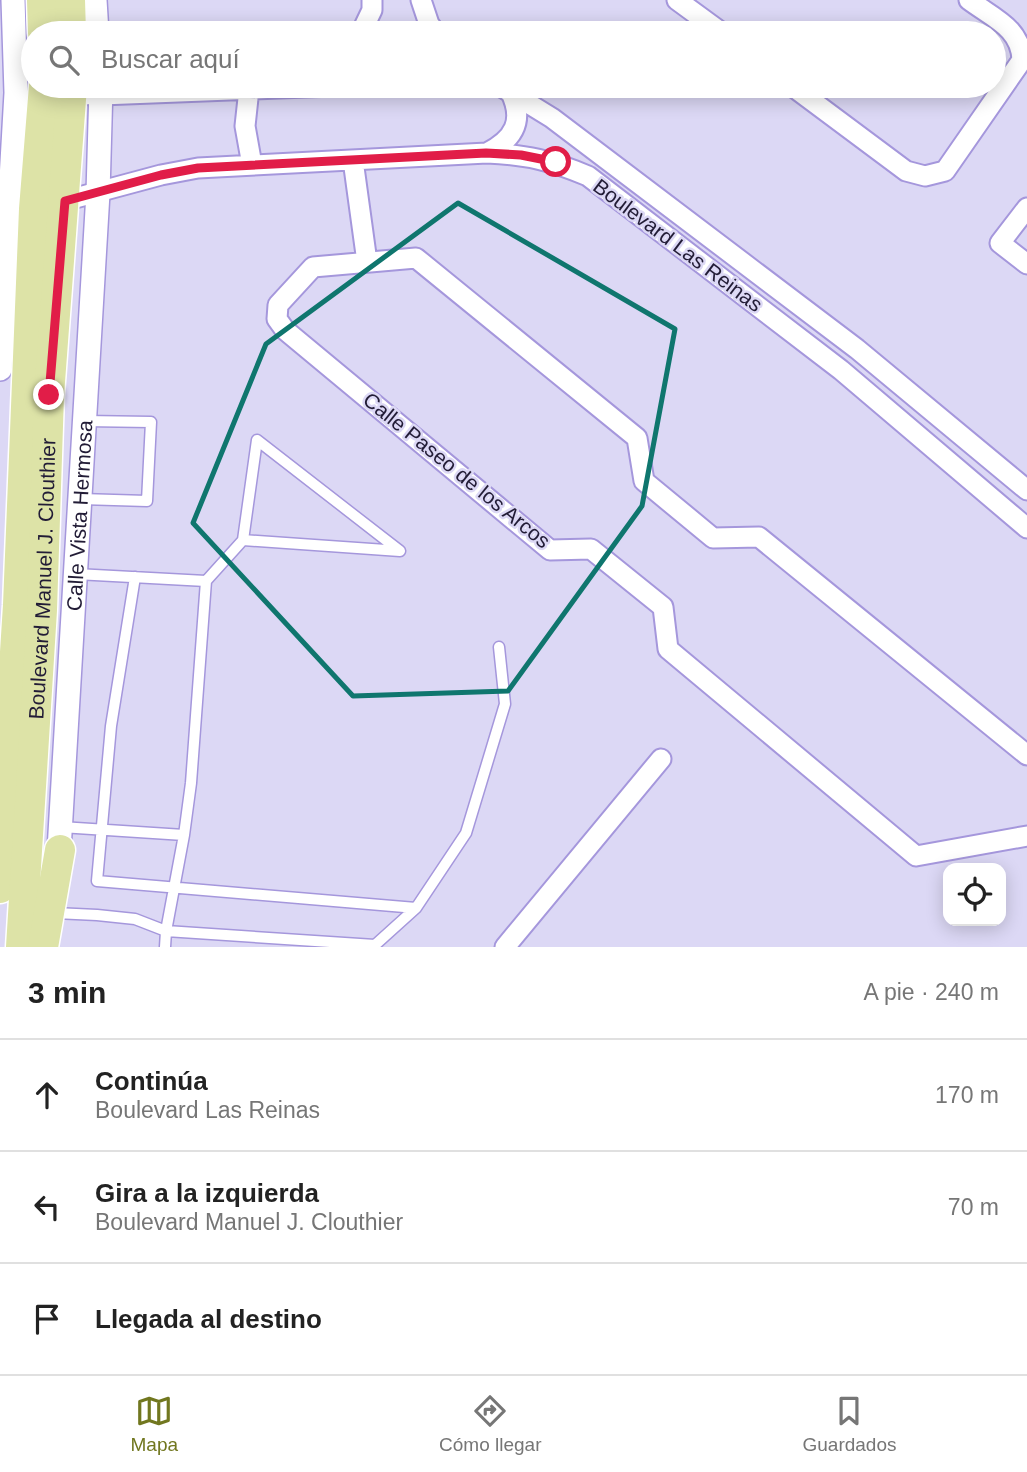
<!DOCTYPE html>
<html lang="es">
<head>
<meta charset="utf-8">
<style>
	:root { --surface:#fff; --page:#f6f6f6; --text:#222; --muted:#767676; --line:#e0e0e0; --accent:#71771f }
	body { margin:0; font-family:Helvetica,sans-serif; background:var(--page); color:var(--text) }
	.controls { position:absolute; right:21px; bottom:21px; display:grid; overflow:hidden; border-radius:14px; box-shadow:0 4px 18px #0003 }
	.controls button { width:63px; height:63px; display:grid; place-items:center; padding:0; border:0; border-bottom:2px solid var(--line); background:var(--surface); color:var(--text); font:35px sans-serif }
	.stop { position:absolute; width:21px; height:21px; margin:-16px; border:5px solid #e11d48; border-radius:50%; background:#fff }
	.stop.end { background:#e11d48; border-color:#fff; box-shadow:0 2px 7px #0008 }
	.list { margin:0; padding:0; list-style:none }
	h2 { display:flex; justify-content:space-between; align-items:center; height:91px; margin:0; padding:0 28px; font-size:30px }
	h2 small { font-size:23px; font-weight:400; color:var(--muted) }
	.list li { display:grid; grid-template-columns:46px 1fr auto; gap:21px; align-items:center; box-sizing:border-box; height:112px; padding:0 28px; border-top:2px solid var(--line) }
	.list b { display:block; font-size:26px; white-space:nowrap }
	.list p { margin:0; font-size:23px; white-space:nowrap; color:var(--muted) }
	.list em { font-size:23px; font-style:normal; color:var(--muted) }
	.icon { flex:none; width:38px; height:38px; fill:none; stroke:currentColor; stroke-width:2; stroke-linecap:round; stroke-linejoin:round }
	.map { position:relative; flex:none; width:1027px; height:947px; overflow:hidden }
	.search { position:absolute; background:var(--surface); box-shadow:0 4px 18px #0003; left:21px; right:21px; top:21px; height:77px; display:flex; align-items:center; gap:18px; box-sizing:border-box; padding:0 24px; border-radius:38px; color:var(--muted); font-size:26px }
	.sheet { height:427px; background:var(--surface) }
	nav { display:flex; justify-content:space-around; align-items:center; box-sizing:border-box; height:98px; border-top:2px solid var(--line); background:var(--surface); font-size:19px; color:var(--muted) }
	nav a { display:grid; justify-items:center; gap:4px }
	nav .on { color:var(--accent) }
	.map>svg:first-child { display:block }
</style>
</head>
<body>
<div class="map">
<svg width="1027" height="947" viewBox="0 0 1027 947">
	<rect width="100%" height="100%" fill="#dcd8f5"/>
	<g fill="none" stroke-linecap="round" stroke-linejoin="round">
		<defs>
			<path id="service" d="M81,499l66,2 4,-79 -66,-1
				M135,577l-24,149 -14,155 319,27
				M206,581l37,-41 14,-100 143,111 -157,-11
				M61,827l123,8 7,-52 15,-202 -130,-7
				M55,913l42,2 38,4 31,12 18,-96
				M165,947l1,-16 209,14 41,-37 50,-75 39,-129 -6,-57"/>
			<path id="minor" d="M421,0l8,24 7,9
				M677,0l45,33
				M361,33l11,-23v-10
				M500,86l52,32 305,231 170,141
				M792,86l114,85 19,5 20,-5 77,-111c-1,-32 -29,-42 -53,-60
				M249,89l-4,37 7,39
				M62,94l39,1 233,-9
				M487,153c27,-14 38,-32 23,-62
				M353,160l14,102
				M53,204l108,-29 37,-7 289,-15c40,2 63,7 101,23l253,194 186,158
				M1027,208l-27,35 27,21
				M1027,755l-268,-218 -46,1 -69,-57 -7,-43 -221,-180 -103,9 -35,38 -1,14 8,11 265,220 41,-1 72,58 5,42 248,207 111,-20
				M505,947l156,-188"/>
			<g id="tertiary">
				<path d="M95,0l2,33"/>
				<path d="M0,369l16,-276 -3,-93"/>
				<path id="s1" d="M58,867l40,-674 3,-107"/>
			</g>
			<g id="primary">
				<path d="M42,0l1,33"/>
				<path d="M70,0l1,33"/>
				<path d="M0,888l18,-283 16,-396 10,-123"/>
				<path id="s2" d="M21,947l21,-337 7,-215 23,-309"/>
				<path d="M43,947l17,-97"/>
			</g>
		</defs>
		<!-- service casing -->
		<use href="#service" stroke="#a597dc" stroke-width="13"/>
		<!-- minor casing -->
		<use href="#minor" stroke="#a597dc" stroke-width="23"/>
		<!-- tertiary casing -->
		<use href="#tertiary" stroke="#a597dc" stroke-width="26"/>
		<!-- primary casing -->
		<use href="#primary" stroke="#fff" stroke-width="33"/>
		<!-- service -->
		<use href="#service" stroke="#fff" stroke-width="10"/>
		<!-- minor -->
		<use href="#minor" stroke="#fff" stroke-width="19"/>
		<!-- tertiary -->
		<use href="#tertiary" stroke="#fff" stroke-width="23"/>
		<!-- primary -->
		<use href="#primary" stroke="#dde3a7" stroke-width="30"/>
	</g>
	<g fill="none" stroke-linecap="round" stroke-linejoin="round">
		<!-- route -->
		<path stroke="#e11d48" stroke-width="9" d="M49,395l16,-194 96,-26 37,-7 288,-15 35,2 35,7"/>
	</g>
	<!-- marked area -->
	<path fill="none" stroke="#0f766e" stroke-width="5" stroke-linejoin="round" d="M458,203l217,126 -33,177 -134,185 -155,5 -160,-173 73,-179z"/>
	<g text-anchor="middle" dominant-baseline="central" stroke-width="5" stroke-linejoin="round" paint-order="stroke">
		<!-- street labels -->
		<g font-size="21" fill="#221c36" stroke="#dcd8f5">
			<text transform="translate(678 245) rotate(37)">Boulevard Las Reinas</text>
			<text transform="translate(457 470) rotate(39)">Calle Paseo de los Arcos</text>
			<text stroke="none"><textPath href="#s1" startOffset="352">Calle Vista Hermosa</textPath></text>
			<text stroke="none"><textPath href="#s2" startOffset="369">Boulevard Manuel J. Clouthier</textPath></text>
		</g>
	</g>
</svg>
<div class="controls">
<button><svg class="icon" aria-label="locate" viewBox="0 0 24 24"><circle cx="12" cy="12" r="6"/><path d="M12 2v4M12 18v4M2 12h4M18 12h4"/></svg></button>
</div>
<div class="stop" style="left:556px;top:162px"></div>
<div class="stop end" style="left:49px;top:395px"></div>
<div class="search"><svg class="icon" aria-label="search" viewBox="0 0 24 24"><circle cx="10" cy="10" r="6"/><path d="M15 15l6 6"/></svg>Buscar aquí</div>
</div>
<section class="sheet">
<h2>3 min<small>A pie · 240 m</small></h2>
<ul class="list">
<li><svg class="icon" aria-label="ahead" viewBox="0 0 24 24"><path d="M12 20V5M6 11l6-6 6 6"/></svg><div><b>Continúa</b><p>Boulevard Las Reinas</p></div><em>170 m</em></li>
<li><svg class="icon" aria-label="left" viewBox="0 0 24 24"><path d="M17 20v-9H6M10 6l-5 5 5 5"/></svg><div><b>Gira a la izquierda</b><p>Boulevard Manuel J. Clouthier</p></div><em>70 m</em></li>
<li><svg class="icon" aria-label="arrive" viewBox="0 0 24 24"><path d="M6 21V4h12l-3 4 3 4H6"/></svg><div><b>Llegada al destino</b></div></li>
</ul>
</section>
<nav>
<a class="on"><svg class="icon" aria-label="map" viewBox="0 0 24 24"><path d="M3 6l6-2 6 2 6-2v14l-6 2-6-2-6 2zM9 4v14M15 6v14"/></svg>Mapa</a>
<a><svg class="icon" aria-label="directions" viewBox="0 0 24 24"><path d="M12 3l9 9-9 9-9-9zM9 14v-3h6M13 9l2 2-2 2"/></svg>Cómo llegar</a>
<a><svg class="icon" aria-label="saved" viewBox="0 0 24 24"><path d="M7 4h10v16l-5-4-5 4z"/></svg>Guardados</a>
</nav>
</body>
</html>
